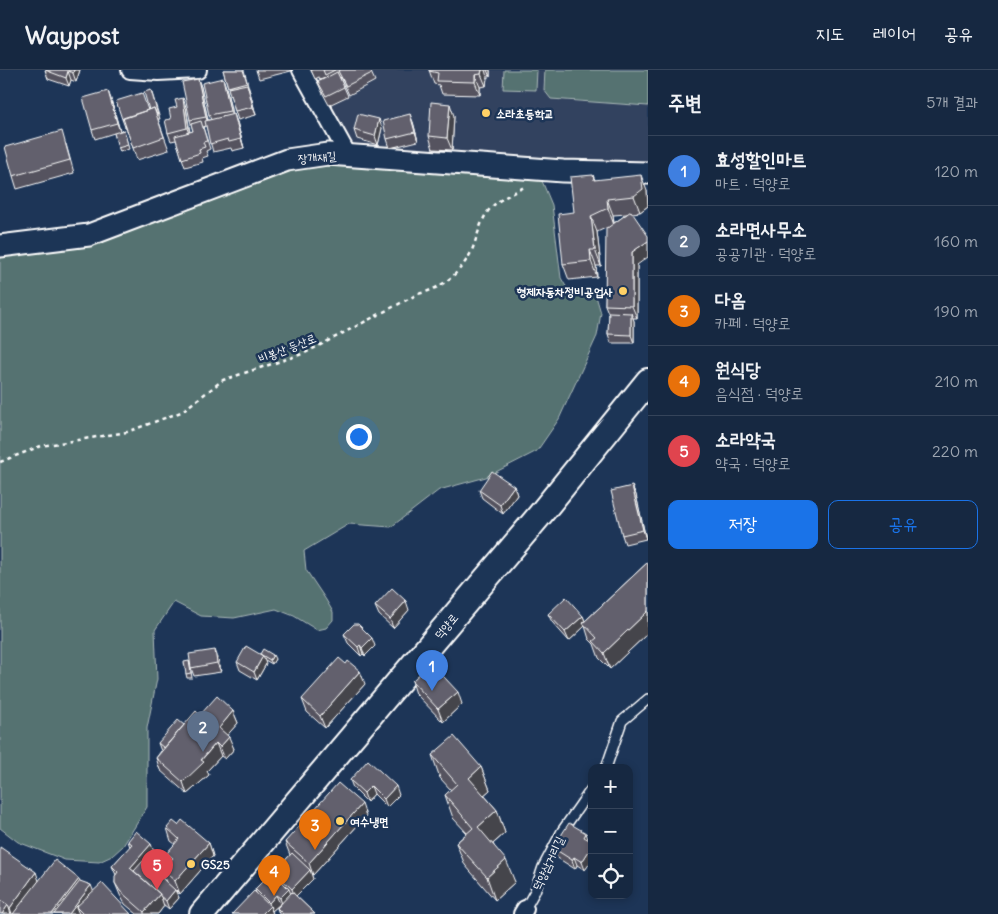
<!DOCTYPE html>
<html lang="ko">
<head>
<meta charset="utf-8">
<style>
	:root { --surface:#162841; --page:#1f3048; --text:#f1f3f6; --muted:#9ea6b1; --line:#35445a; --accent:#1a73e8 }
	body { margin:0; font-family:Delius,"Poor Story",sans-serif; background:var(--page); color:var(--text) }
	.controls { position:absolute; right:15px; bottom:15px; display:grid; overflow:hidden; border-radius:10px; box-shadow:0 2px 8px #0003 }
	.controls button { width:45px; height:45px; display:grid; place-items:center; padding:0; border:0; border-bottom:1px solid var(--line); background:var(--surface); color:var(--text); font:25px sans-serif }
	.you { position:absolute; left:358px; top:366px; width:18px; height:18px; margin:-12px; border:4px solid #fff; border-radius:50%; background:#1a73e8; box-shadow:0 0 0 8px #1a73e833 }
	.badge { display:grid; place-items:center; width:32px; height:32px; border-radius:50%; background:var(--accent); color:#fff; font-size:16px; font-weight:700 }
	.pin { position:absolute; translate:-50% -41px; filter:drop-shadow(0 1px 2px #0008) }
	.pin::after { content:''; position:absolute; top:26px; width:18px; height:15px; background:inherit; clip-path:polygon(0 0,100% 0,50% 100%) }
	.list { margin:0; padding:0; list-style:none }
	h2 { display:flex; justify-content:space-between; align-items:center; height:65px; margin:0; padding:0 20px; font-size:21px }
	h2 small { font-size:16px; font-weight:400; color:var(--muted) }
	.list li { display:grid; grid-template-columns:32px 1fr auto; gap:15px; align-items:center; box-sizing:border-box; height:70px; padding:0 20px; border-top:1px solid var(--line) }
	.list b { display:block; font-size:19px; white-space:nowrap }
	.list p { margin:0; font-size:16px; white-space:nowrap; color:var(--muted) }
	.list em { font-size:16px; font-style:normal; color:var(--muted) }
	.actions { display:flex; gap:10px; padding:15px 20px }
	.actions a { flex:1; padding:11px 0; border:1px solid var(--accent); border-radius:10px; text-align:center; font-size:18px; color:var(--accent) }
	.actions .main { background:var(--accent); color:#fff }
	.icon { flex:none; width:28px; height:28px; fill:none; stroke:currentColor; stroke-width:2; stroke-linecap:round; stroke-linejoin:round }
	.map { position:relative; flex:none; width:648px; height:844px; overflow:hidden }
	header { display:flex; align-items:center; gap:30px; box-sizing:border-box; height:70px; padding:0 25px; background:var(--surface); border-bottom:1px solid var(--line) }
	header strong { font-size:24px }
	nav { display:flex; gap:28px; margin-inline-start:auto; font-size:18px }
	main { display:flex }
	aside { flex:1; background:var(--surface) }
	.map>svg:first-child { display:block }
</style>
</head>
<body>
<header>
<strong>Waypost</strong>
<nav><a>지도</a><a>레이어</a><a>공유</a></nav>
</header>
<main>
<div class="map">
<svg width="648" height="844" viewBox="0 0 648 844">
	<rect width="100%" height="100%" fill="#1d3557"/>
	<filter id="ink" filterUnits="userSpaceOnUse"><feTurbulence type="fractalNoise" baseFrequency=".02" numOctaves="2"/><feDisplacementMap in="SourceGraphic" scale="10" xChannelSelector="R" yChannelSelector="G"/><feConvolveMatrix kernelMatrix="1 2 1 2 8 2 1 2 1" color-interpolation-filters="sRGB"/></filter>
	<g filter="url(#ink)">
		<!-- built -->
		<path fill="#32425e" d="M301,0h347v103l-300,-18z"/>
		<!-- green -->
		<path fill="#547271" stroke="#aab8b8" d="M504,0h33l-1,20 -33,-1z
			M545,0h103v36l-97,-7 -7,-9z
			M287,90l250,9 15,36 9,73 7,12 17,-2 11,8 5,17 -4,23 -38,83 -22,32 -51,26 -47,13 -48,37 -42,-3 -45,27 2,19 20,30 7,12v8l-7,8 -9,2 -23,-14 -18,-7 -42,9 -33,-2 -27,-14 -19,28 2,49 -10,49v79l-24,39 -11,10 -13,6 -34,-2 -47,-18 -18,-14v-582l68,-8z"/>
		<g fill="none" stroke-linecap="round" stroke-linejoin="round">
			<defs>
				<path id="service" d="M606,698l16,-47 26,-22
					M525,839l10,-18 8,-24 19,-36 30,-43"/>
				<path id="minor" d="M130,0l28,2 40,-2
					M301,0l47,85
					M522,844l3,-5"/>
				<path id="tertiary" d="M0,176l89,-11 198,-75 41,-6 235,17 85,2"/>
				<path id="secondary" d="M202,844l337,-398 109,-135"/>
			</defs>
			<!-- service casing -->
			<use href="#service" stroke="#fff" stroke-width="12"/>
			<!-- minor casing -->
			<use href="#minor" stroke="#fff" stroke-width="20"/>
			<!-- tertiary casing -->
			<use href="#tertiary" stroke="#fff" stroke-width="25"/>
			<!-- secondary casing -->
			<use href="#secondary" stroke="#fff" stroke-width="28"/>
			<!-- path -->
			<path stroke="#fff" stroke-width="2.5" stroke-dasharray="4 4" stroke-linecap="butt" d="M0,392l41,-16 86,-14 54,-20 42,-32 82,-27 113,-59c22,-5 39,-18 51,-38 7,-12 9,-28 16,-40 8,-15 25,-21 39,-29"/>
			<!-- service -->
			<use href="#service" stroke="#1d3557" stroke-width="9"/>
			<!-- minor -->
			<use href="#minor" stroke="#1d3557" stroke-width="16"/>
			<!-- tertiary -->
			<use href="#tertiary" stroke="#1d3557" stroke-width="21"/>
			<!-- secondary -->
			<use href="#secondary" stroke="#1d3557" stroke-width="24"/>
		</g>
		<!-- wall -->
		<path fill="#54535e" stroke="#fff" fill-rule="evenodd" d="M45,0h35l-4,12 -5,-2 -2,6 -21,-7z
			M223,0h21l12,45 -18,5 -3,-9z
			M256,0h35v1l-32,8z
			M311,0h59l5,11 -26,14 -8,-18 -1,1 8,18 -19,9 -8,-15 -3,-8 7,-4 -5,2 -1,-3 -4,2z
			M429,0h61v7h-3l-1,9 -6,1v8l-38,-1 -3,-9 -5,-1z
			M198,9l3,8 7,33h3l-2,-5 17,-28 6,27 5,8 7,26 -12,3 -1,-3 -18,4 -7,-26 -3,1 7,22 -4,2 2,5 -6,2 1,4 -18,5 -9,-27 -5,1 -3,-8 3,-14 15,-12 4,25 3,-1 -3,-11z
			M151,20l9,29h-2l11,31 -32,10 -11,-33h-1l-3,-8 27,-9z
			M108,21l12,40 4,-1 5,19 -9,3 -6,-19 -19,6 -3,-9z
			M454,46l-2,34 -19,-1 -4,-13z
			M413,52l5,19 -28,7 -3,-9z
			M382,58l-4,17 -21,-6 -3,-9z
			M66,74l8,29 -57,16 -4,-13z
			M593,105l2,5 52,11 1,15 -8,6 -8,1 5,52v53h-4l1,3v22h-23l-3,-9 1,-19 -4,-10 3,-78 -11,5 4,34h-5l1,11 -28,3 -6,-16zM627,144l-13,9 -1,-8z
			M514,416l3,9 -14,19 -21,-16 -3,-8z
			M632,416l4,9 10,44 -21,5 -3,-9z
			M648,492v71l-38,36 -11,-11 -5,-14 -5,-5 -4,-13 -16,15 -17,-19 -4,-8 35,2 2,5z
			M375,536l34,4 -16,18 -14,-13z
			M344,564l31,12 -10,10 -2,-2 -2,2 -13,-13z
			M260,584l15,5 -3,5 -7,-4 1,4 -9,16 -17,-10 -3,-8z
			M218,588l3,14 -27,4 -3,-8z
			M189,591l1,4 2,13h-5l-1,-4z
			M412,611l50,23 -19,18 -27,-28z
			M365,614l-40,44 -18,-16 -5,-13z
			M233,641l5,12 -11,12 7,14 -9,10 -4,-3 -14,15 2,4 -22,19 -27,-24 -4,-12 5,-7 -3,-8 42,-28z
			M432,685l49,12 9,23 -6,5 13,15 8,23 -12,11 22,38 -20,18 -30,-35 -9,-22 11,-10 -14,-15 -8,-23 6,-5 -11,-12z
			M350,710l49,15 -12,12 -13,-13 -7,8 -14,-14z
			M366,746l-53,59 -2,-2 2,6 -17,17 19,18h-36l-2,-6 3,-4 -8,7 1,3h-41l24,-21 -1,-4 20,-14 -1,-3 16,-17 -5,-13z
			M178,755l31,18 4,13 -33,38 -4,-4 3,8 -10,11 -6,-5 1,2 -6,8h-21l-12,-10 -5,-9 -5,-12 1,-8 -4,-9 18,-19 -2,-6 28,16 -8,8 19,17 -5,-12 8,-8 -3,-9 8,-9 -4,-3 -4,-13z
			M588,770l3,1 1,-1v20l-7,10 -8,-5 -2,4 -19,-12 -3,-9z
			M39,811h41l13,10 38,23h-131z"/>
		<!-- shaded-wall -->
		<path fill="#45444c" stroke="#fff" d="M74,0h6l-4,12 -3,-9z
			M482,0h3l2,7 -1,9 -5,-12z
			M487,0h3v7z
			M68,1l3,9 -2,6 -3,-8z
			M475,5l5,12v8l-5,-13z
			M223,8l3,9 7,32 -3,-8z
			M198,9l3,8 8,39 -3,-9z
			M247,14l3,8 6,23 -3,-8z
			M108,21l3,8 9,32 -3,-8z
			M183,28l3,9 4,30 -3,-9z
			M450,34l4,12 -2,34 -5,-12z
			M234,44l3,8 7,26 -3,-9z
			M410,44l3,8 5,19 -3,-9z
			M379,49l3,9 -4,17 -3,-9z
			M641,105l6,16 1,15 -8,6 -6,-16z
			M607,129l6,16 1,10 -6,-17z
			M591,146l6,16 4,34 -6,-16z
			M648,171v16l-11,8v53l-5,-12v-54z
			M590,180l6,16 1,11 -6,-16z
			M631,243l3,8v22l-3,-8z
			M514,416l3,9 -14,19 -3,-9z
			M632,416l4,9 10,44 -3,-9z
			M406,531l3,9 -16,18 -3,-9z
			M648,541v22l-38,36 -6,-16z
			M583,546l3,8 -3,-1 2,3 -16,15 -4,-9z
			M372,568l3,8 -10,10 -3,-8z
			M360,575l3,9 -2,2 -3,-9z
			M215,580l3,8 3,14 -4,-9z
			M273,585l2,4 -3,5 -2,-4z
			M263,586l3,8 -9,16 -3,-8z
			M360,601l5,13 -40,44 -5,-12z
			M458,622l4,12 -19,18 -5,-13z
			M233,641l5,12 -15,17 -4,-12z
			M229,667l5,12 -9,10 -5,-12z
			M216,673l5,13 -14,15 2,4 -22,19 -4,-12z
			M481,697l9,23 -13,11 -8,-23z
			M371,716l3,8 -7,8 -3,-9z
			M396,716l3,9 -12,12 -3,-8z
			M362,734l4,12 -53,59 -4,-12z
			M497,740l8,23 -19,17 -8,-23z
			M586,763l3,9 -5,-5z
			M209,773l4,13 -33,38 -5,-13z
			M151,774l5,13 -17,19 -9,-8z
			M592,776v14l-7,10 -3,-8z
			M574,787l3,8 -2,4 -3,-9z
			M506,790l9,22 -20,18 -8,-23z
			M310,800l3,9 -18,18 -3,-8z
			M36,802l3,9 -24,33h-3l-2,-6z
			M79,809l5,12 -18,23h-14z
			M91,815l5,13 -20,9 3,7h-10z
			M289,819l3,8 -9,10 -3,-9z
			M175,820l4,8 -10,11 -3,-8z
			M160,824l4,12 -6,8h-14v-2z
			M276,825l4,9 -8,7 -3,-8z
			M8,835l3,9h-9z
			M270,836l3,8h-11z"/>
		<!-- building -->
		<path fill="#62616d" stroke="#fff" d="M45,0h29l-1,3 -5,-2 -2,7z
			M223,0h20l4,12 -19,5z
			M323,0h12l-10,5z
			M341,0h29l2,3 -26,13 -8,-15z
			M429,0h53l-1,4 -6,1v7l-38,-1 1,-8 -9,-2z
			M337,2l7,15 -18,9 -8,-14z
			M223,8l7,33 -21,4 -7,-32z
			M198,9l8,38 -16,3 -8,-38z
			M247,14l6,23 -18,4 -7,-23z
			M151,20l7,25h-1l-3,-7 -5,2 -5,-18z
			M108,21l9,32 -25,7 -9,-32z
			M142,23l6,17 -26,9 -6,-18z
			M183,28l4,30 -19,5 -3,-13 6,-1 -2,-10 8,-2 -2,-7z
			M431,32l19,2 -3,34 -18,-2z
			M154,38l10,29 -31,11 -10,-30z
			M234,44l7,25 -12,3 -1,-3 -18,5 -5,-23z
			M358,44l21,5 -4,17 -21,-6z
			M410,44l5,18 -28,7 -4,-18z
			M201,51l6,20 -4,1 2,5 -6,2 1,4 -18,6 -7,-23 18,-5 -2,-7z
			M124,60l4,15 -10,3 -4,-15z
			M62,61l8,29 -57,16 -8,-29z
			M593,105l1,5 47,-5 2,14 -9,7 -27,3 1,9 -17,8 4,34h-5l1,11 -28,3 -5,-50 16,-2 -4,-35z
			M631,141l17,25v5l-16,11v54l-27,-1 1,-76z
			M609,242l22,1v22l-23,-1z
			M492,401l22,15 -14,19 -21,-15z
			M632,416l11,44 -21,5 -11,-44z
			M648,492v49l-44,42 -11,-12 4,-3 -14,-15z
			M392,518l14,13 -16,18 -15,-13z
			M566,527l17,19 -18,16 -17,-18z
			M354,554h4l14,14 -10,10 -2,-3 -2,2 -14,-13z
			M246,576l17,10 -9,16 -17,-10z
			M263,579l10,6 -3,5 -10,-6z
			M215,580l2,13 -26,5 -2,-14z
			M339,588l7,6 2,-3 12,10 -40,45 -18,-17z
			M189,591l2,12 -5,1 -2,-12z
			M431,593l27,29 -20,17 -26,-28z
			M217,626l16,15 -14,17 10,9 -9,10 -4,-4 -15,17 3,2 -21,20 -27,-24 40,-47 4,4z
			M178,650l6,5 -20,23 -6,-5z
			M454,666l27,31 -12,11 28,32 -19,17 28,33 -19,17 -31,-34 17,-15 -28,-33 12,-11 -25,-29z
			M368,690l28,26 -12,13 -13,-13 -7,7 -14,-13z
			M338,713l24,21 -53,59 -24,-21z
			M182,750l27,23 -34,38 -13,-11 11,-12 -6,-5 12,-14 -12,-11 6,-7 5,4z
			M569,753l17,10 -2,4 7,4 1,-1v6l-10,16 -8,-5 -2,3 -19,-12z
			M136,761l15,13 -21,24 30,26 -16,18 -24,-21 -5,-8v-7l3,-4 -6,-6 20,-22 -4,-3z
			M0,777l36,25 -26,36 -2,-3 -8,-5z
			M292,783l18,17 -18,19 -18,-17z
			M55,790l24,19 -27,35h-39z
			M143,791l32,29 -9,11 -6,-5v-2l-26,-23z
			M272,802l17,17 -9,9 -4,-3 -7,8 -14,-14z
			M80,811l11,4 -22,29h-15z
			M102,813l29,31h-48l-7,-7z
			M254,821l16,15 -8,8h-30z
			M292,822l23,22h-32l-6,-6z
			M0,830l8,5 -6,9h-2z"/>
	</g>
	<!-- markers -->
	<g fill="#ffd166" stroke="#1d3557" stroke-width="2">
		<circle cx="486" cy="43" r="5"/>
		<circle cx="623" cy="221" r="5"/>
		<circle cx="340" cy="751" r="5"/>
		<circle cx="191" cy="794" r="5"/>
	</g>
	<g text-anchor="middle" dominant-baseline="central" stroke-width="5" stroke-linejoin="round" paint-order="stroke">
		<!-- poi labels -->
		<g font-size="12" font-weight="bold" fill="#fff" stroke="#1d3557" text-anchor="start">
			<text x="496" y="43">소라초등학교</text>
			<text x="613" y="221" text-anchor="end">형제자동차정비공업사</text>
			<text x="350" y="751">여수냉면</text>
			<text x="201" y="794">GS25</text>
		</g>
		<!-- street labels -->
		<g font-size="12" fill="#fff" stroke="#1d3557">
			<text transform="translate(317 87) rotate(-5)">장개재길</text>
			<text transform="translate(287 278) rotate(-21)">비봉산 등산로</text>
			<text transform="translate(446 556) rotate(-50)">덕양로</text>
			<text transform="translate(548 793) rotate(-65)">덕양삼거리길</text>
		</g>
	</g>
</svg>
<div class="controls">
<button>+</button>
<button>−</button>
<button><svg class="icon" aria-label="locate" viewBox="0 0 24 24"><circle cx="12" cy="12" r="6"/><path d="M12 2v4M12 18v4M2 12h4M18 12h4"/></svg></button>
</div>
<div class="you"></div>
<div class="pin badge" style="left:432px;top:621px;background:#3f7fe0">1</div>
<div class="pin badge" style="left:203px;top:682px;background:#5c6f8a">2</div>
<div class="pin badge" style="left:315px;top:780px;background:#e8710a">3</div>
<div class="pin badge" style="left:274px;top:826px;background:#e8710a">4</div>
<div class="pin badge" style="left:157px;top:820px;background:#e0444e">5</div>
</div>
<aside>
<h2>주변<small>5개 결과</small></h2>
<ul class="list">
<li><span class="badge" style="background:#3f7fe0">1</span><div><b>효성할인마트</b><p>마트 · 덕양로</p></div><em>120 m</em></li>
<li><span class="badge" style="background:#5c6f8a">2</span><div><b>소라면사무소</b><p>공공기관 · 덕양로</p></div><em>160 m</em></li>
<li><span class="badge" style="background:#e8710a">3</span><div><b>다옴</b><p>카페 · 덕양로</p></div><em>190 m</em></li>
<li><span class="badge" style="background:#e8710a">4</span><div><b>원식당</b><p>음식점 · 덕양로</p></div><em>210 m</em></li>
<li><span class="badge" style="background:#e0444e">5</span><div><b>소라약국</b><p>약국 · 덕양로</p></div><em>220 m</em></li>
</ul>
<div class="actions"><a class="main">저장</a><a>공유</a></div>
</aside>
</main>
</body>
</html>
